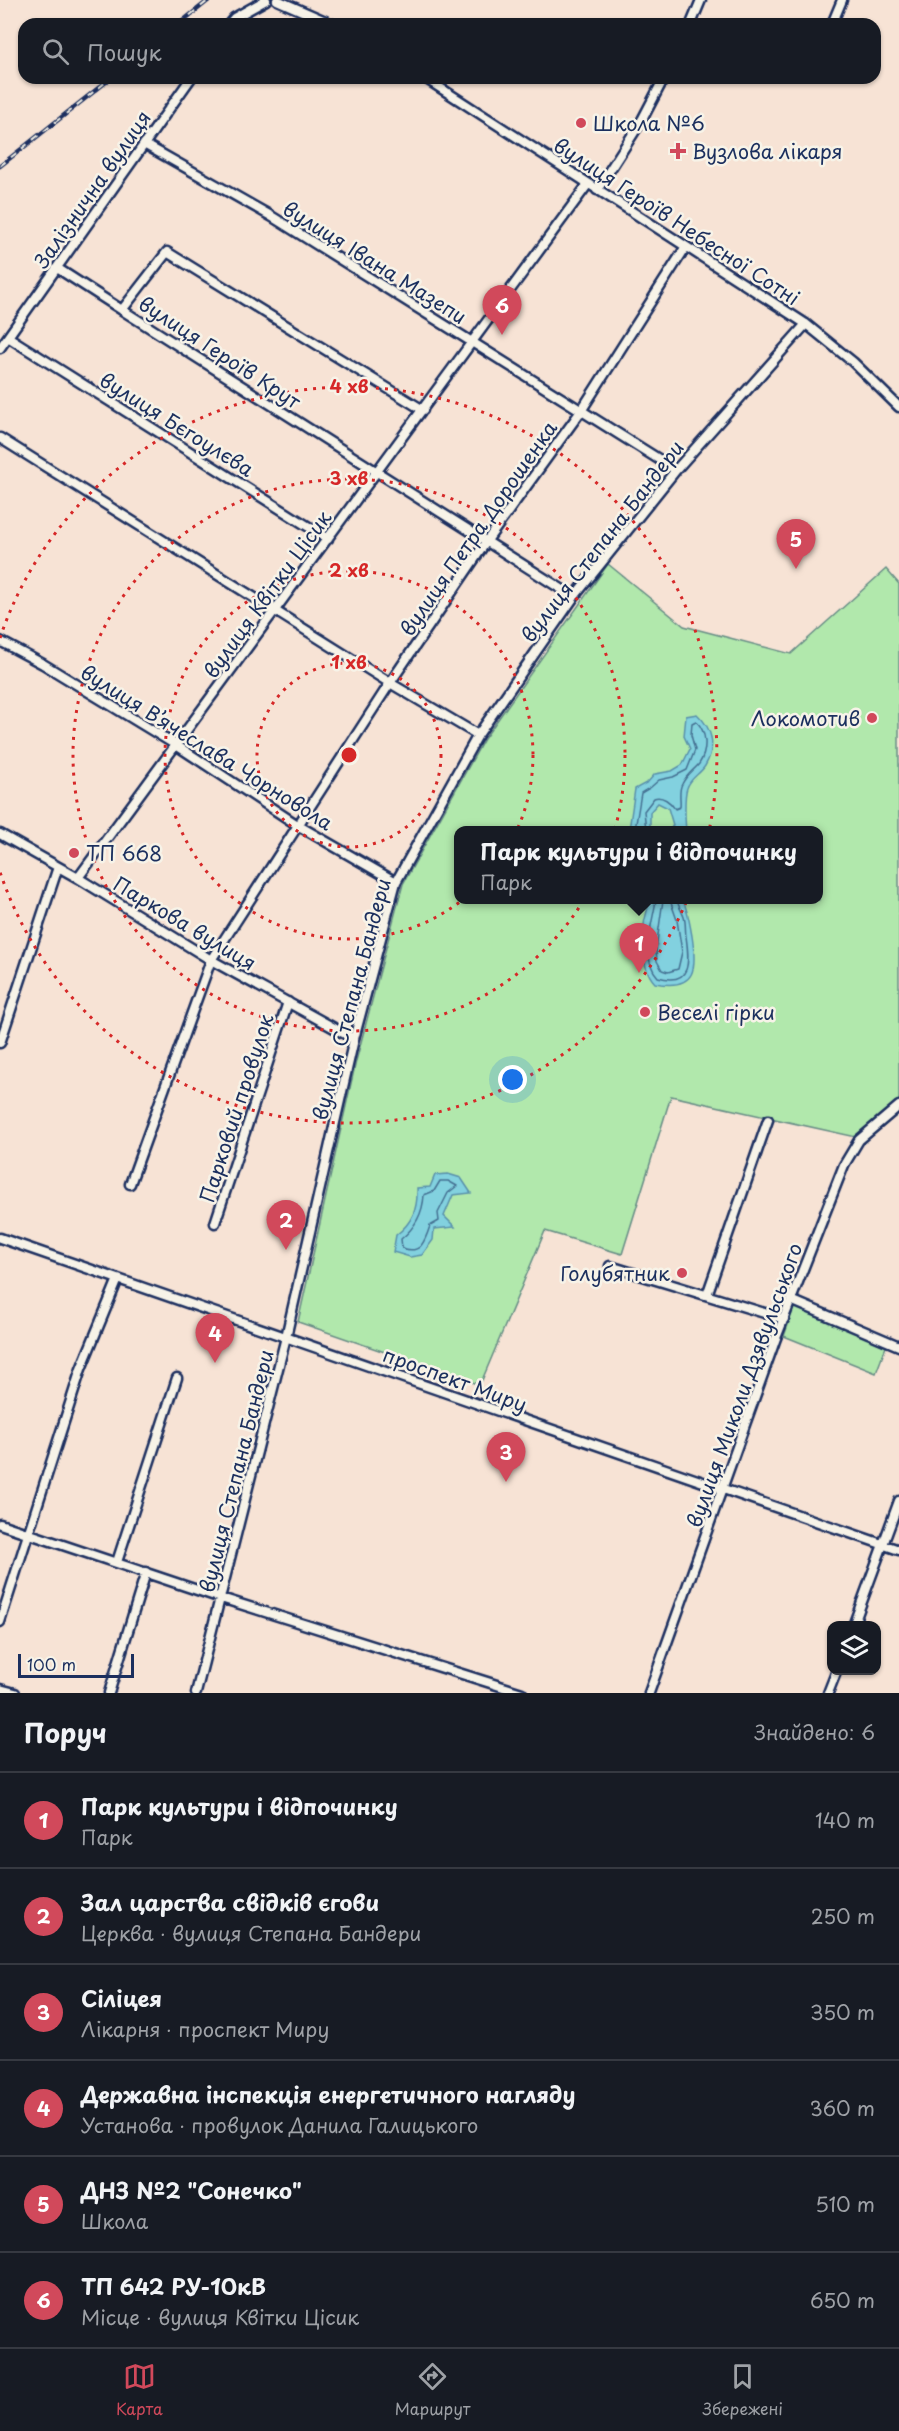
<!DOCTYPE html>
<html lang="uk">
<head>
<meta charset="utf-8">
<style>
	:root { --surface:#171b24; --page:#242831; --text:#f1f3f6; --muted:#9ea1a6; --line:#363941; --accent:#d1495b }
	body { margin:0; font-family:"Playpen Sans",sans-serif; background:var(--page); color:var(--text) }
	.controls { position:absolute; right:18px; bottom:18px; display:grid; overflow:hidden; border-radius:12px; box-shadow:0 2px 4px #0004 }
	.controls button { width:54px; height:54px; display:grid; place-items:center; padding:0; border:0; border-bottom:2px solid var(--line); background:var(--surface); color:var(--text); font:30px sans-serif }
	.scale { position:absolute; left:18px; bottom:15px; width:116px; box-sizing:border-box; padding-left:6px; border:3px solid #1b2f5e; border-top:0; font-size:16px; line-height:21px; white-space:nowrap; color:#1b2f5e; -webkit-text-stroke:4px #f7f3e8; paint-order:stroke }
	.you { position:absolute; left:513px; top:1080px; width:21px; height:21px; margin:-15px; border:4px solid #fff; border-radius:50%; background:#1a73e8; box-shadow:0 0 0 9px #1a73e833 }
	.badge { display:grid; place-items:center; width:39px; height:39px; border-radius:50%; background:var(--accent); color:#fff; font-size:20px; font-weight:700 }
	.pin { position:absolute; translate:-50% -50px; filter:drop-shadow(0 2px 3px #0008) }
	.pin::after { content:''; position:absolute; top:32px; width:21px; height:18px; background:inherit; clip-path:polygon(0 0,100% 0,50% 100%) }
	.popup { position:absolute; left:454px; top:826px; width:369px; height:78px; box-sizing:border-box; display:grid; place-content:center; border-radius:12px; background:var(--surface); filter:drop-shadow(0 2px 4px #0005); font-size:20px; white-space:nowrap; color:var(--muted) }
	.popup b { font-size:22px; color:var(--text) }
	.popup::after { content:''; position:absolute; left:50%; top:100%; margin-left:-12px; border:12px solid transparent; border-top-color:var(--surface) }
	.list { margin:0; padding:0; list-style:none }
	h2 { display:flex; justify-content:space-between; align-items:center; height:78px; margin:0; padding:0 24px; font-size:26px }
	h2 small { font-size:20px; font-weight:400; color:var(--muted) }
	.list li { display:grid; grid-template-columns:39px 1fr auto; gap:18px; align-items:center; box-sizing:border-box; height:96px; padding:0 24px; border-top:2px solid var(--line) }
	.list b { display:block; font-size:22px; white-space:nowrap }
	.list p { margin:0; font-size:20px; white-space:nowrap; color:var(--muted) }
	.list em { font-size:20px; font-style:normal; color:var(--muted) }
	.icon { flex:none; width:33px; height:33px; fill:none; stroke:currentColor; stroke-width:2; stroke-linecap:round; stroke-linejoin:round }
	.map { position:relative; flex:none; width:899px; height:1693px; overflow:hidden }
	.search { position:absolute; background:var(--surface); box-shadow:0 2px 4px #0004; left:18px; right:18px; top:18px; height:66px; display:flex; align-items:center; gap:15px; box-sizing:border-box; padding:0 21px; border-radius:18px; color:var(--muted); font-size:22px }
	.sheet { height:654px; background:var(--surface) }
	nav { display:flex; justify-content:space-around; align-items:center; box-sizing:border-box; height:84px; border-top:2px solid var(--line); background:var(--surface); font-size:16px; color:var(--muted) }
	nav a { display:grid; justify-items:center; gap:3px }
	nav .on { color:var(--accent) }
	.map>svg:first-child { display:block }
</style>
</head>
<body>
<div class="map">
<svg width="899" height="1693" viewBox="0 0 899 1693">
	<rect width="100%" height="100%" fill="#f7e3d5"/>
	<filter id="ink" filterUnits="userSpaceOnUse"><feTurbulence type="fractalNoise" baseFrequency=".0167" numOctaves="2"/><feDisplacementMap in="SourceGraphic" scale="12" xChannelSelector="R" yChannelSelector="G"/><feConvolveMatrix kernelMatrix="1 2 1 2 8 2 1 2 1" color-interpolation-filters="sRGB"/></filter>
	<g filter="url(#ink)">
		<!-- green -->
		<path fill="#b1e8ac" stroke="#668c85" stroke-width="1.5" fill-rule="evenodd" d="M608,564l76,62 107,28 95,-85 13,15v516l-43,37 -185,-41 -49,158 -77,-23 -65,154 -182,-63 58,-261 47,-177 81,-145zM459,830h360v70h-360z
			M800,1306l87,38 -11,29 -92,-37 10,-28z"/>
		<!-- water -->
		<path fill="#82d1df" stroke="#5990ab" stroke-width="1.5" d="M697,714c15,14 20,32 8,52 -5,8 -15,12 -18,22 -3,8 -2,33 -1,42h-16l3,-5 -5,-17 -10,-5 -8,9v15l3,3h-24l6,-41 13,-7 7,-8 17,-3 10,-6 8,-16 -6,-13 2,-20z
			M651,900h32c6,15 6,20 9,36 5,32 5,55 -37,47 -18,-20 -14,-60 -4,-83z
			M448,1174l13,4 10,15 -18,2 -9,21 11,11 -21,2 -1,11 -11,15 -12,2 -17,-5 3,-17c16,-12 22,-26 21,-47l13,-1 5,-12z"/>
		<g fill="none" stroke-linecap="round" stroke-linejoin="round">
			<!-- shore -->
			<path stroke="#447092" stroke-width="1.5" d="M635,830l6,-37 10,-6 8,-7 14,-3 14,-7 8,-20 -4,-15 1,-12 4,-2c11,11 12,29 3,43 -7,8 -12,10 -17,20 -4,7 -1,16 -2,23l-5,2c-4,-7 -13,-14 -21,-11l-10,13 2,19
				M656,900c-3,23 -17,56 2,77 35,10 31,-18 28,-41 -1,-6 0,-13 -2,-19 -2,-6 -6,-11 -7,-17
				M663,900l-7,49 1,12 5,9 6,2 10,-3 4,-17 -5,-32 -7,-20
				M440,1181h8l9,5 -9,7 -10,20 1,8 -9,5c-5,15 -9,29 -28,22l-1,-9c15,-12 22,-26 23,-44l10,-4z"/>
			<defs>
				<path id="minor" d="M277,0l55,24
					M229,24l5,-6 32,-18
					M691,24l10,-24
					M832,24l10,-24
					M425,78l381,246 47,38 46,45
					M144,144l127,72 405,254
					M597,190l45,-70 22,-42
					M57,268l65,42
					M8,337l320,202
					M0,348l191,-270
					M423,410l-256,-158 -45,58 452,287
					M0,438l390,245 88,52
					M0,641l43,23 133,81 123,81 97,56
					M0,834l78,44 133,82 143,79
					M78,878l510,-694
					M0,1043l58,-176
					M130,1184l81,-224 179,-277 96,-141 95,-131 104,-163
					M215,1223l73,-221
					M0,1238l899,312
					M610,1266l174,53
					M707,1295l61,-175
					M791,1300l108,46
					M0,1524l221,74 301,95
					M117,1562l60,-184
					M0,1622l81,-253 37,-90
					M853,1626l46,-125
					M0,1689l15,4
					M109,1693l37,-121
					M196,1693l90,-356 68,-298 42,-157 82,-147 96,-138 102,-127 130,-146
					M649,1693l127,-355 68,-173 15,-25 40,-34
					M828,1693l9,-23"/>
			</defs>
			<!-- minor casing -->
			<use href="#minor" stroke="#1b2f5e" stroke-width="13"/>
			<!-- minor -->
			<use href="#minor" stroke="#f7f3e8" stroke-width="8"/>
			<defs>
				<path id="rail" d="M179,24l30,-24
					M0,166l111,-88"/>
			</defs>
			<!-- rail casing -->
			<use href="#rail" stroke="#1b2f5e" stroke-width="4.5"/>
			<!-- rail -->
			<use href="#rail" stroke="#f7f3e8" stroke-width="2" stroke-dasharray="7" stroke-linecap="butt"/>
		</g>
	</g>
	<!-- distance rings -->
	<g fill="none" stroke="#d62828" stroke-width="3" stroke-dasharray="3 6">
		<circle cx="349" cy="755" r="92"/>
		<circle cx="349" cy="755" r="184"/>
		<circle cx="349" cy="755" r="276"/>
		<path d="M0 638A368 368 0 1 1 0 872"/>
	</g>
	<!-- markers -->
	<g fill="#d1495b" stroke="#f7f3e8" stroke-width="2">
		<circle cx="581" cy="123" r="6"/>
		<path d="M675 142h6v6h6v6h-6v6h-6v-6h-6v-6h6z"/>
		<circle cx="872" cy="718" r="6"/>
		<circle cx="74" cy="853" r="6"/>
		<circle cx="645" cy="1012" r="6"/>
		<circle cx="682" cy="1273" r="6"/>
	</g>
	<g text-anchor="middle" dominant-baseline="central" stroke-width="5" stroke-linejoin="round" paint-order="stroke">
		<!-- poi labels -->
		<g font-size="20" fill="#1b2f5e" stroke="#f7f3e8" text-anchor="start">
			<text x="593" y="123">Школа №6</text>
			<text x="692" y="151">Вузлова лікаря</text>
			<text x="860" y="718" text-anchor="end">Локомотив</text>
			<text x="86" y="853">ТП 668</text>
			<text x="657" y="1012">Веселі гірки</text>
			<text x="670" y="1273" text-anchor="end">Голубятник</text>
		</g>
		<!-- street labels -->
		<g font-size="20" fill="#1b2f5e" stroke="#f7f3e8">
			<text transform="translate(92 189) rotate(-55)">Залізнична вулиця</text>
			<text transform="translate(677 221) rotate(33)">вулиця Героїв Небесної Сотні</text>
			<text transform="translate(375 262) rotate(32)">вулиця Івана Мазепи</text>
			<text transform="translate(220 352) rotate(33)">вулиця Героїв Крут</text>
			<text transform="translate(177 424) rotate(32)">вулиця Бєгоулєва</text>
			<text transform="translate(478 528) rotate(-55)">вулиця Петра Дорошенка</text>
			<text transform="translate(602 541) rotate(-52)">вулиця Степана Бандери</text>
			<text transform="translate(267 594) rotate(-54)">вулиця Квітки Цісик</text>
			<text transform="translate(207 747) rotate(32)">вулиця Вʼячеслава Чорновола</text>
			<text transform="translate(185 923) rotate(31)">Паркова вулиця</text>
			<text transform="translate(351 999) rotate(-75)">вулиця Степана Бандери</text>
			<text transform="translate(236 1108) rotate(-72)">Парковий провулок</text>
			<text transform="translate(455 1379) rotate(20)">проспект Миру</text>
			<text transform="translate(744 1385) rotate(-70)">вулиця Миколи Дзявульського</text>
			<text transform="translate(236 1471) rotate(-76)">вулиця Степана Бандери</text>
		</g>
	</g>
	<circle cx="349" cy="755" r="9" fill="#d62828" stroke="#f7f3e8" stroke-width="3"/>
	<g font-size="18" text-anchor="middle" font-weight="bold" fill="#d62828" stroke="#f7f3e8" stroke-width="5" stroke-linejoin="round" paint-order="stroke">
		<text x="349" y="393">4 хв</text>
		<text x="349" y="485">3 хв</text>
		<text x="349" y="577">2 хв</text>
		<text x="349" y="669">1 хв</text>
	</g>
</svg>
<div class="controls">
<button><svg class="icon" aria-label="layers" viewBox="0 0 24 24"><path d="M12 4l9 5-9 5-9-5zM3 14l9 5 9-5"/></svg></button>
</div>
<div class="scale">100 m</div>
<div class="you"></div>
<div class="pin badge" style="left:639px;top:973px">1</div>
<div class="popup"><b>Парк культури і відпочинку</b>Парк</div>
<div class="pin badge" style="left:286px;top:1250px">2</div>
<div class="pin badge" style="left:506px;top:1482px">3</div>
<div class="pin badge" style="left:215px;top:1363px">4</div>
<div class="pin badge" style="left:796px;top:569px">5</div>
<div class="pin badge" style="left:502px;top:335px">6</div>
<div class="search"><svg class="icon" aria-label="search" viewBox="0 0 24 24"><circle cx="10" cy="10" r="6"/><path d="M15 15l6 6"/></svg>Пошук</div>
</div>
<section class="sheet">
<h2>Поруч<small>Знайдено: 6</small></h2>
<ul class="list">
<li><span class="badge">1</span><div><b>Парк культури і відпочинку</b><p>Парк</p></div><em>140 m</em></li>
<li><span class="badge">2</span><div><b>Зал царства свідків єгови</b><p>Церква · вулиця Степана Бандери</p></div><em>250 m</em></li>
<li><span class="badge">3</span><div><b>Сіліцея</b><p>Лікарня · проспект Миру</p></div><em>350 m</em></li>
<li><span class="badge">4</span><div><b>Державна інспекція енергетичного нагляду</b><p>Установа · провулок Данила Галицького</p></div><em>360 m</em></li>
<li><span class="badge">5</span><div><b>ДНЗ №2 &quot;Сонечко&quot;</b><p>Школа</p></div><em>510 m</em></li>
<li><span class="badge">6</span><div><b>ТП 642 РУ-10кВ</b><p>Місце · вулиця Квітки Цісик</p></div><em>650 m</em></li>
</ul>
</section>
<nav>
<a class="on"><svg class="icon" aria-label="map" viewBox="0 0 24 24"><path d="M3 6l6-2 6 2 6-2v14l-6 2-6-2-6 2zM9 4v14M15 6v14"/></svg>Карта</a>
<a><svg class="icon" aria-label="directions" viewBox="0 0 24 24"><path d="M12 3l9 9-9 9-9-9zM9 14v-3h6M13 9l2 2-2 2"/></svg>Маршрут</a>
<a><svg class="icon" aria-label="saved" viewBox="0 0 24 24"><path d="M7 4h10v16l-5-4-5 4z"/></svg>Збережені</a>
</nav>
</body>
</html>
